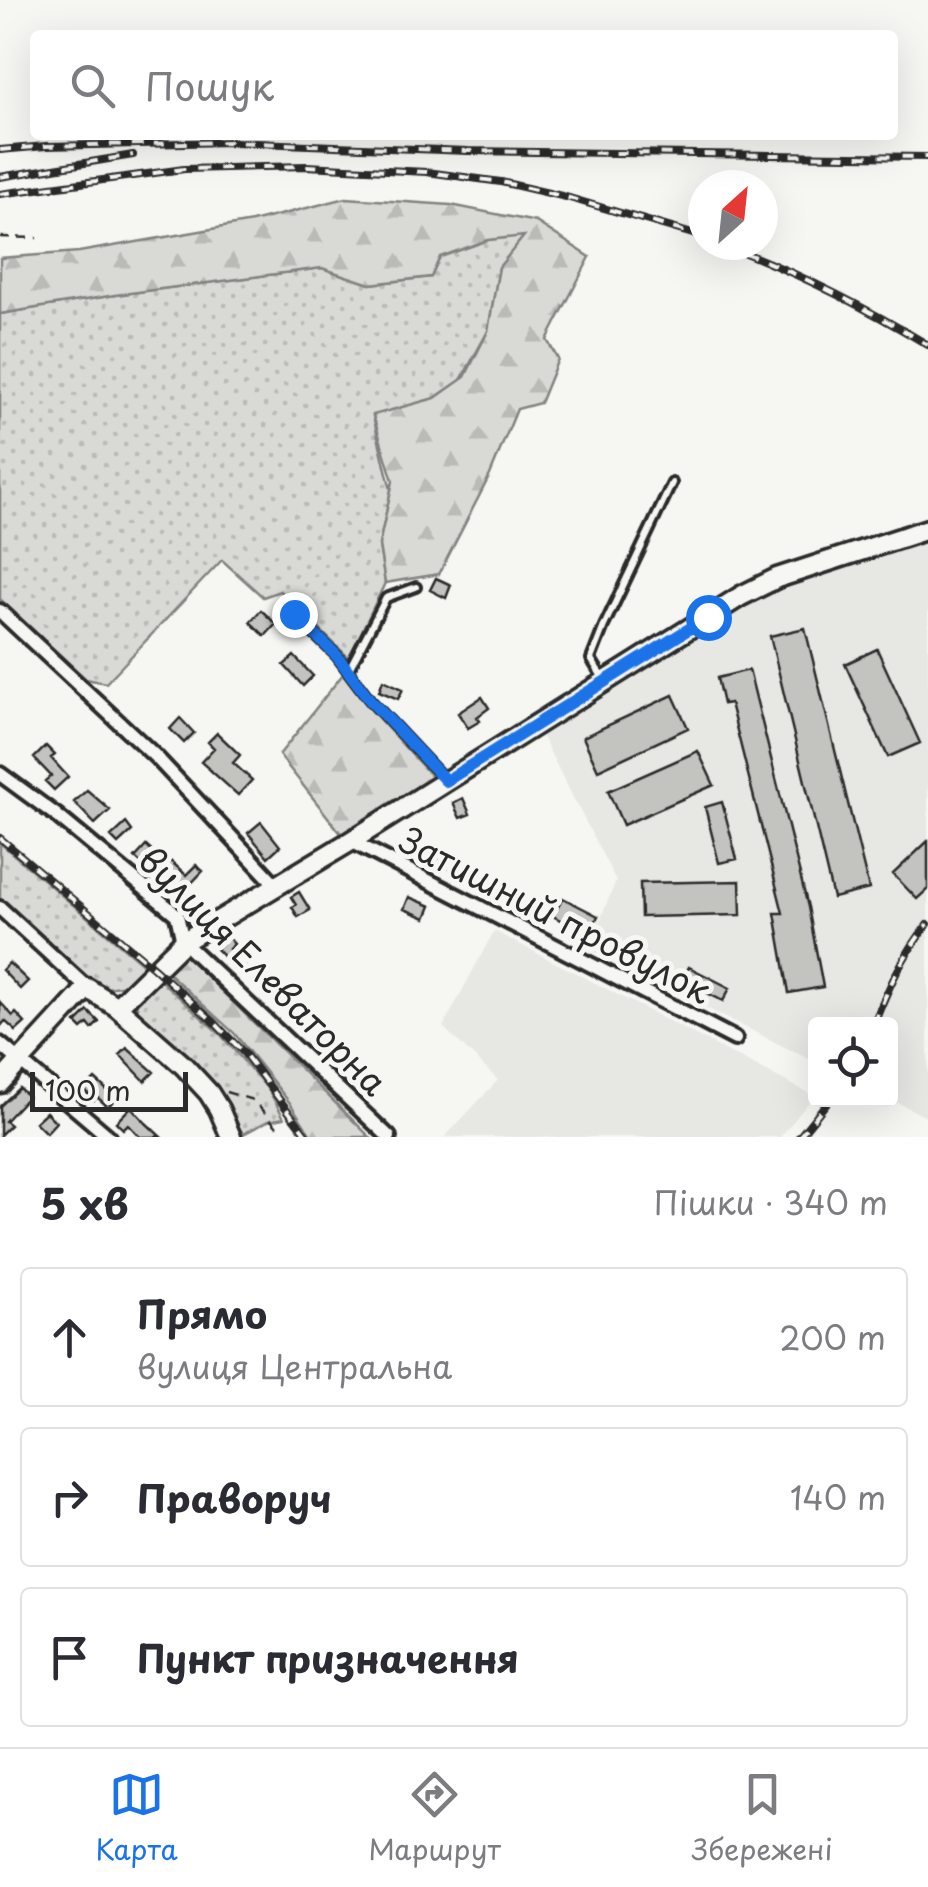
<!DOCTYPE html>
<html lang="uk">
<head>
<meta charset="utf-8">
<style>
	:root { --surface:#fff; --page:#f7f7f7; --text:#2b2b33; --muted:#7c7c81; --line:#e1e1e2; --accent:#1a73e8 }
	body { margin:0; font-family:"Playpen Sans",sans-serif; background:var(--page); color:var(--text) }
	.controls { position:absolute; right:30px; bottom:30px; display:grid; overflow:hidden; border-radius:10px; box-shadow:0 10px 40px #0002 }
	.controls button { width:90px; height:90px; display:grid; place-items:center; padding:0; border:0; border-bottom:2px solid var(--line); background:var(--surface); color:var(--text); font:50px sans-serif }
	.compass { position:absolute; left:688px; top:170px; width:90px; height:90px; border-radius:50%; background:var(--surface); box-shadow:0 10px 40px #0002; rotate:27deg }
	.scale { position:absolute; left:30px; bottom:25px; width:158px; box-sizing:border-box; padding-left:10px; border:5px solid #2b2b2b; border-top:0; font-size:28px; line-height:35px; white-space:nowrap; color:#2b2b2b; -webkit-text-stroke:8px #f6f6f2; paint-order:stroke }
	.stop { position:absolute; width:30px; height:30px; margin:-22px; border:8px solid #1a73e8; border-radius:50%; background:#fff }
	.stop.end { background:#1a73e8; border-color:#fff; box-shadow:0 2px 10px #0008 }
	.list { margin:0; padding:0; list-style:none }
	h2 { display:flex; justify-content:space-between; align-items:center; height:130px; margin:0; padding:0 40px; font-size:42px }
	h2 small { font-size:32px; font-weight:400; color:var(--muted) }
	.list li { display:grid; grid-template-columns:65px 1fr auto; gap:30px; align-items:center; box-sizing:border-box; height:140px; margin:0 20px 20px; padding:0 20px; border:2px solid var(--line); border-radius:10px }
	.list b { display:block; font-size:38px; white-space:nowrap }
	.list p { margin:0; font-size:32px; white-space:nowrap; color:var(--muted) }
	.list em { font-size:32px; font-style:normal; color:var(--muted) }
	.icon { flex:none; width:55px; height:55px; fill:none; stroke:currentColor; stroke-width:2; stroke-linecap:round; stroke-linejoin:round }
	.map { position:relative; flex:none; width:928px; height:1137px; overflow:hidden }
	.search { position:absolute; background:var(--surface); box-shadow:0 10px 40px #0002; left:30px; right:30px; top:30px; height:110px; display:flex; align-items:center; gap:25px; box-sizing:border-box; padding:0 35px; border-radius:10px; color:var(--muted); font-size:38px }
	.sheet { height:610px; background:var(--surface) }
	nav { display:flex; justify-content:space-around; align-items:center; box-sizing:border-box; height:140px; border-top:2px solid var(--line); background:var(--surface); font-size:28px; color:var(--muted) }
	nav a { display:grid; justify-items:center; gap:5px }
	nav .on { color:var(--accent) }
	.map>svg:first-child { display:block }
</style>
</head>
<body>
<div class="map">
<svg width="928" height="1137" viewBox="0 0 928 1137">
	<defs>
		<pattern id="grass-dots" width="8" height="8" patternUnits="userSpaceOnUse" patternTransform="scale(2.5)"><rect width="8" height="8" fill="#d9d9d5"/><path d="M2 2h.1M6 6h.1" fill="none" stroke="#babab7" stroke-width="1.8" stroke-linecap="round"/></pattern>
		<pattern id="forest-firs" width="22" height="20" patternUnits="userSpaceOnUse" patternTransform="scale(2.5)"><rect width="22" height="20" fill="#d9d9d5"/><path d="M5 1l3.5 6h-7zM16 11l3.5 6h-7z" fill="#babab7"/></pattern>
	</defs>
	<rect width="100%" height="100%" fill="#f6f6f2"/>
	<filter id="ink" filterUnits="userSpaceOnUse"><feTurbulence type="fractalNoise" baseFrequency=".01" numOctaves="2"/><feDisplacementMap in="SourceGraphic" scale="20" xChannelSelector="R" yChannelSelector="G"/><feConvolveMatrix kernelMatrix="1 2 1 2 8 2 1 2 1" color-interpolation-filters="sRGB"/></filter>
	<g filter="url(#ink)">
		<!-- built -->
		<path fill="#e7e7e3" d="M928,539v579l-37,-19 -1,-75h-74l-1,38 -227,-113 28,-68 -78,-152 231,-140z
			M494,931l320,165 -34,41h-335l53,-57 -55,-53z"/>
		<!-- grass -->
		<path fill="url(#grass-dots)" stroke="#828280" stroke-width="2.5" d="M525,235l-26,33 -11,63 -27,49 -26,18 -62,18 18,74 -12,55 6,38 -36,75 -69,-67 -17,6 -41,-37 -116,123 -20,-4 -86,-80v-285l115,-19 207,-27 48,16 61,-7 9,-20 48,-17z
			M0,843l144,122 -18,20 -25,4 -101,-90z
			M158,978l62,56 48,55 16,29 -16,3 -25,13 -14,-24 -89,-91 -4,-16z"/>
		<!-- forest -->
		<path fill="url(#forest-firs)" stroke="#828280" stroke-width="2.5" d="M346,198l105,7 85,17 54,35 -43,83 11,19 -18,44 -23,6 -27,66 -51,99 -54,9 -6,-38 14,-64 -20,-66 62,-17 30,-21 23,-46 11,-64 25,-31 -36,4 -48,17 -9,20 -61,7 -48,-16 -207,27 -115,19v-56l79,-6 173,-30z
			M343,674l27,35 64,70 -91,57 -64,-81z
			M185,955l185,182h-58l-22,-34 -56,-70 -67,-61z"/>
		<!-- building -->
		<path fill="#c3c3c0" stroke="#2b2b2b" stroke-width="2.5" d="M436,578l15,7 -5,13 -16,-8z
			M261,610l15,14 -11,12 -15,-14z
			M805,628l64,261 -36,9 -63,-262z
			M877,649l43,94 -32,14 -43,-93z
			M294,656l19,20 -10,10 -19,-21z
			M749,670l59,237 15,80 -34,6 -14,-80h8l-53,-210 -7,1 -6,-26z
			M383,680l20,9 -5,10 -19,-8z
			M673,695l15,33 -90,42 -15,-33z
			M482,697l7,11 -12,9 3,4 -12,7 -10,-15z
			M180,718l14,15 -10,10 -14,-14z
			M217,733l23,22 -7,8 19,17 -14,15 -37,-33 13,-14 -6,-6z
			M46,746l9,9 -4,3 17,19 -14,13 -9,-9 6,-5 -17,-18z
			M698,751l16,34 -91,40 -15,-34z
			M87,790l23,20 -15,14 -21,-22z
			M463,798l7,16 -10,4 -7,-15z
			M722,802l15,57 -18,4 -14,-56z
			M261,822l19,24 -12,11 -20,-24z
			M126,823l6,8 -14,13 -7,-7z
			M928,841v48l-11,10 -24,-25z
			M146,846l14,13 3,-3 11,8 12,11 10,-10 7,6 -25,26 -43,-39z
			M446,850l14,8 -7,13 -15,-9z
			M740,881l1,34 -100,2 -1,-34z
			M299,892l11,18 -12,7 -6,-10 4,-2 -5,-8z
			M409,897l22,9 -5,12 -22,-9z
			M563,898l35,18 -10,19 -35,-19z
			M228,937l6,7 -5,5 18,15 -8,9 -23,-24z
			M9,963l19,18 -8,8 -18,-19z
			M689,967l41,21 -7,13 -41,-21z
			M275,983l19,18 -7,8 -19,-18z
			M0,1002l13,14 3,-3 9,10 -9,8 -11,-10 -5,6z
			M88,1011l11,11 -7,7 -4,-5 -6,5 -6,-6z
			M127,1048l27,24 -9,9 -25,-26z
			M95,1079l13,12 2,-3 8,7 -10,12 -11,-10 -3,3 -10,-10z
			M19,1088l9,8 -23,25 5,4 -10,10v-29z
			M131,1107l15,16 15,14h-21l-12,-13 -5,5 -7,-7z
			M46,1112l10,10 -10,11 -11,-11z"/>
		<g fill="none" stroke-linecap="round" stroke-linejoin="round">
			<defs>
				<path id="lane" d="M293,614l44,42 33,44 74,79
					M348,671l38,-73 30,-11
					M604,680l-13,-21 13,-33 68,-143"/>
				<path id="street" d="M0,611l156,146 121,129
					M0,774l56,41 121,100 6,27 206,195
					M351,841l384,198
					M0,908l87,80
					M0,1044l109,93"/>
				<path id="secondary" d="M117,1007l66,-65 168,-101 390,-245 36,-18 151,-49
					M0,1083l87,-95 30,19 66,58 26,28 10,16 12,28"/>
			</defs>
			<!-- lane casing -->
			<use href="#lane" stroke="#2b2b2b" stroke-width="14"/>
			<!-- street casing -->
			<use href="#street" stroke="#2b2b2b" stroke-width="20"/>
			<!-- secondary casing -->
			<use href="#secondary" stroke="#2b2b2b" stroke-width="25"/>
			<!-- path -->
			<path stroke="#2b2b2b" stroke-width="2.5" stroke-dasharray="10 8" stroke-linecap="butt" d="M0,237l37,1
				M226,1092l27,8 33,37"/>
			<!-- lane -->
			<use href="#lane" stroke="#f6f6f2" stroke-width="6"/>
			<!-- street -->
			<use href="#street" stroke="#f6f6f2" stroke-width="12"/>
			<!-- secondary -->
			<use href="#secondary" stroke="#f6f6f2" stroke-width="18"/>
			<defs>
				<path id="rail" d="M0,150l46,-4 185,-4 237,9 460,6
					M0,177l133,-22
					M0,194l184,-25 122,-3 121,6 74,10 65,15 137,40
					M724,245c71,26 139,61 204,100
					M0,838l154,130 60,54 30,31 64,84
					M874,1024c14,-36 29,-69 54,-100
					M799,1137l30,-37"/>
			</defs>
			<!-- rail casing -->
			<use href="#rail" stroke="#2b2b2b" stroke-width="8"/>
			<!-- rail -->
			<use href="#rail" stroke="#f6f6f2" stroke-width="4" stroke-dasharray="11" stroke-linecap="butt"/>
		</g>
	</g>
	<g fill="none" stroke-linecap="round" stroke-linejoin="round" filter="url(#ink)">
		<!-- route -->
		<path stroke="#1a73e8" stroke-width="12" d="M294,614l43,42 33,44 76,81 262,-164"/>
	</g>
	<g text-anchor="middle" dominant-baseline="central" stroke-width="10" stroke-linejoin="round" paint-order="stroke">
		<!-- street labels -->
		<g font-size="35" fill="#2b2b2b" stroke="#f6f6f2">
			<text transform="translate(556 914) rotate(27)">Затишний провулок</text>
			<text transform="translate(264 970) rotate(45)">вулиця Елеваторна</text>
		</g>
	</g>
</svg>
<div class="controls">
<button><svg class="icon" aria-label="locate" viewBox="0 0 24 24"><circle cx="12" cy="12" r="6"/><path d="M12 2v4M12 18v4M2 12h4M18 12h4"/></svg></button>
</div>
<svg class="compass" viewBox="-18 -18 36 36"><path d="M0-13l5 13h-10z" fill="#e53935"/><path d="M0 13l5-13h-10z" fill="#7c7c81"/></svg>
<div class="scale">100 m</div>
<div class="stop" style="left:708px;top:617px"></div>
<div class="stop end" style="left:294px;top:614px"></div>
<div class="search"><svg class="icon" aria-label="search" viewBox="0 0 24 24"><circle cx="10" cy="10" r="6"/><path d="M15 15l6 6"/></svg>Пошук</div>
</div>
<section class="sheet">
<h2>5 хв<small>Пішки · 340 m</small></h2>
<ul class="list">
<li><svg class="icon" aria-label="ahead" viewBox="0 0 24 24"><path d="M12 20V5M6 11l6-6 6 6"/></svg><div><b>Прямо</b><p>вулиця Центральна</p></div><em>200 m</em></li>
<li><svg class="icon" aria-label="right" viewBox="0 0 24 24"><path d="M7 20v-9h11M14 6l5 5-5 5"/></svg><div><b>Праворуч</b></div><em>140 m</em></li>
<li><svg class="icon" aria-label="arrive" viewBox="0 0 24 24"><path d="M6 21V4h12l-3 4 3 4H6"/></svg><div><b>Пункт призначення</b></div></li>
</ul>
</section>
<nav>
<a class="on"><svg class="icon" aria-label="map" viewBox="0 0 24 24"><path d="M3 6l6-2 6 2 6-2v14l-6 2-6-2-6 2zM9 4v14M15 6v14"/></svg>Карта</a>
<a><svg class="icon" aria-label="directions" viewBox="0 0 24 24"><path d="M12 3l9 9-9 9-9-9zM9 14v-3h6M13 9l2 2-2 2"/></svg>Маршрут</a>
<a><svg class="icon" aria-label="saved" viewBox="0 0 24 24"><path d="M7 4h10v16l-5-4-5 4z"/></svg>Збережені</a>
</nav>
</body>
</html>
